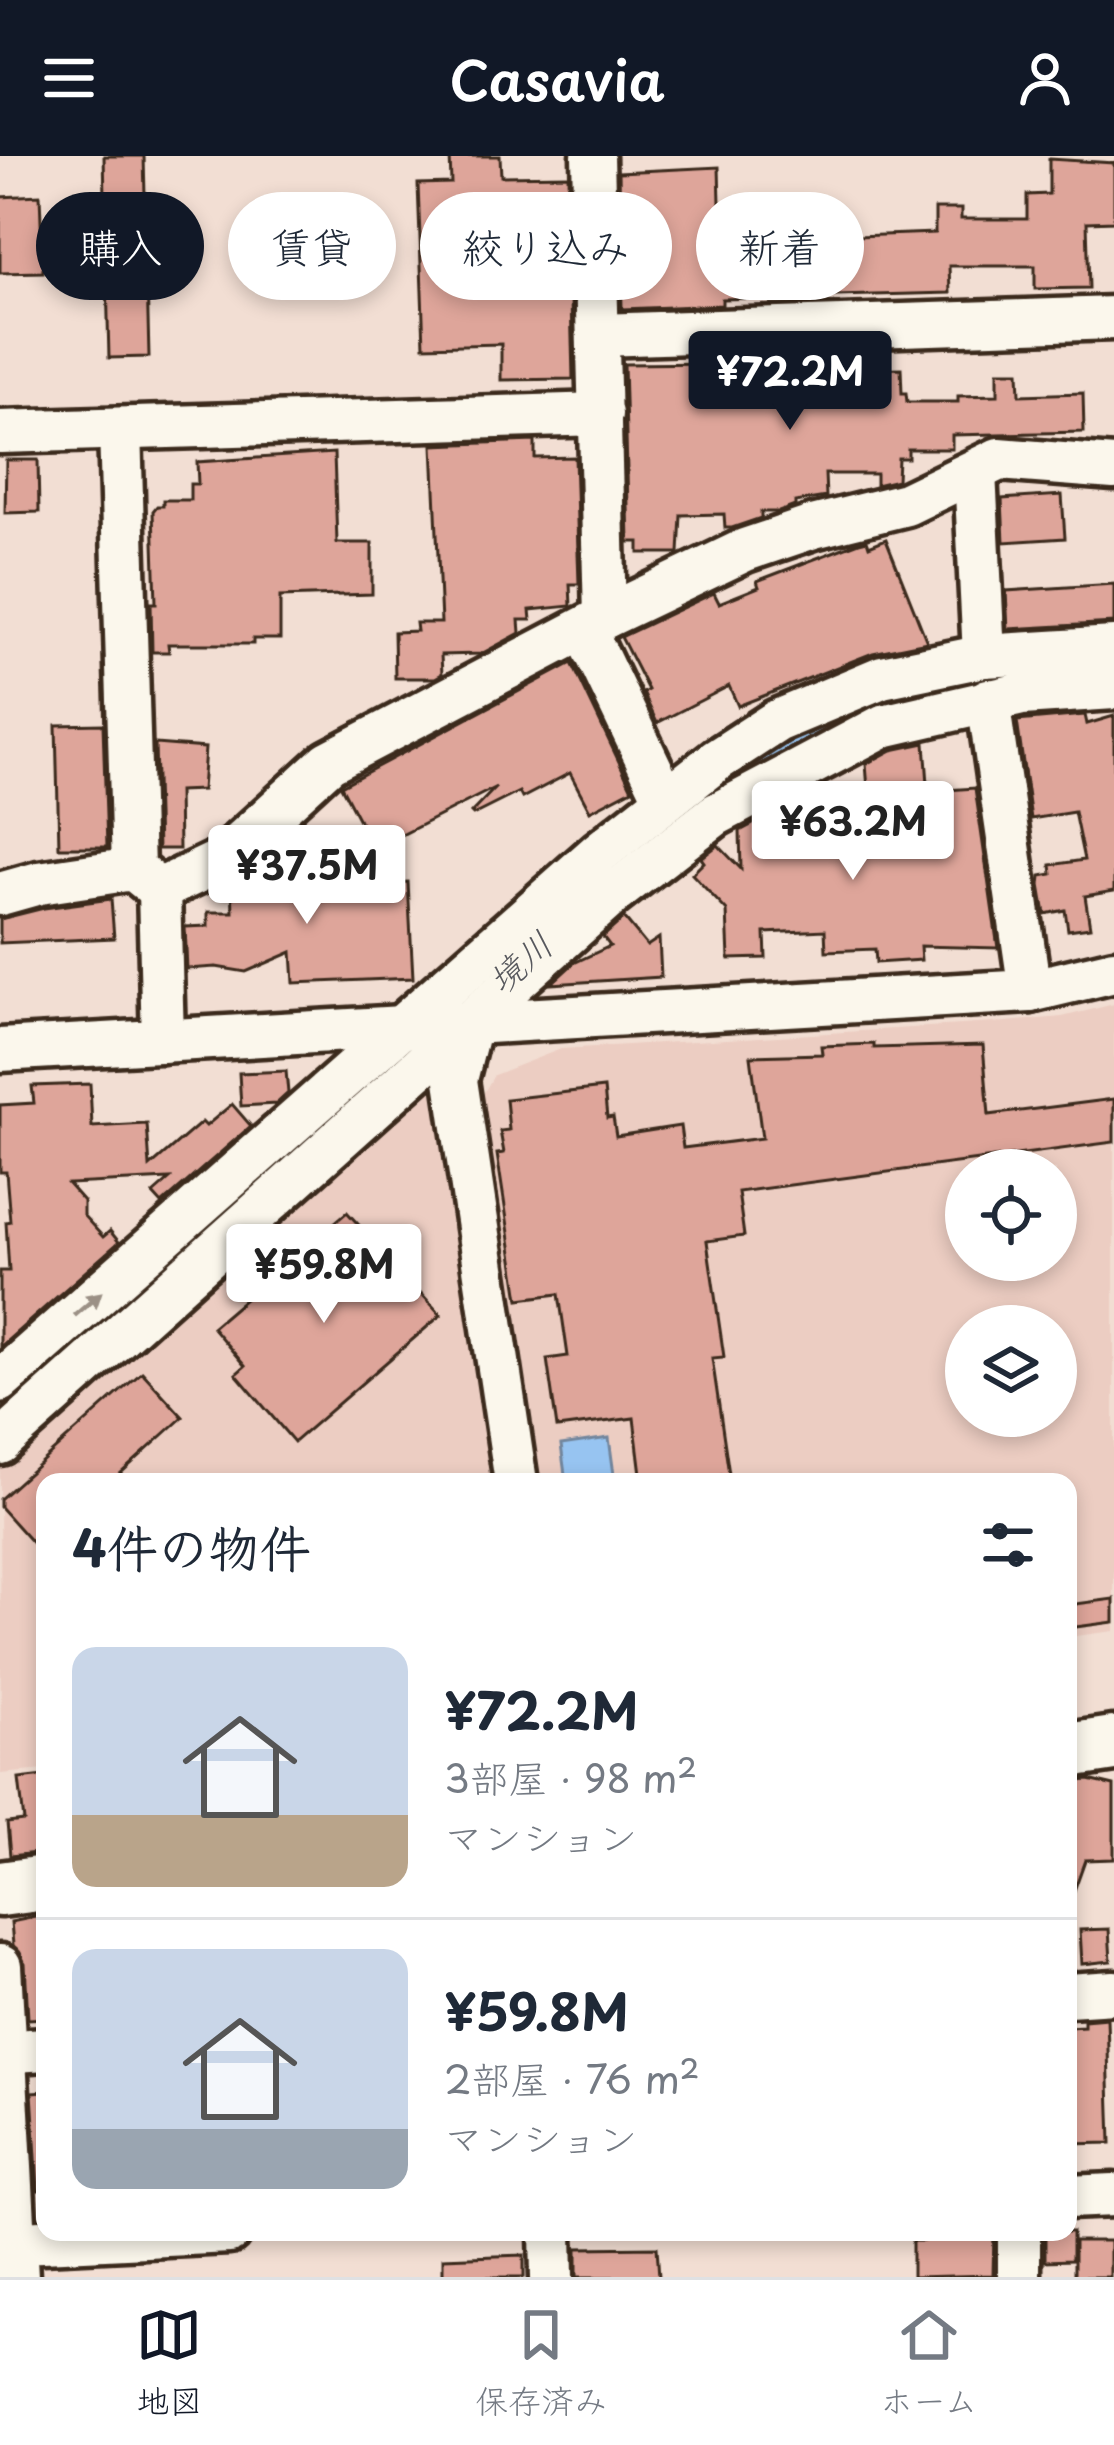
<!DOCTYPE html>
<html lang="ja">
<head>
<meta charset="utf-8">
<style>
	:root { --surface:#fff; --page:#f6f6f7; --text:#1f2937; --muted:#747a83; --line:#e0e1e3; --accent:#111827 }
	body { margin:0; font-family:"Playpen Sans","Klee One",sans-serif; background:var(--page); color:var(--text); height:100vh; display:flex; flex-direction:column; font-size:45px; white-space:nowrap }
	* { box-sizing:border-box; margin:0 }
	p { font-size:39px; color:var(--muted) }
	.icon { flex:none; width:66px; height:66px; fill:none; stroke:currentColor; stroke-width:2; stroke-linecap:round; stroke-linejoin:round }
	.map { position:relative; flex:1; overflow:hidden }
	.details { position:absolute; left:36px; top:1317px; width:1041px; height:768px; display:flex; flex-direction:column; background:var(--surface); border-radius:24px; box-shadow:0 6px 18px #0003 }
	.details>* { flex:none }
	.banner { position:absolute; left:36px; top:36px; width:1044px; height:108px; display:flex; gap:24px }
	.buttons { position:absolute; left:945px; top:993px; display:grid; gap:24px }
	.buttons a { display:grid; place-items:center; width:132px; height:132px; border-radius:50%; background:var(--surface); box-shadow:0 6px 18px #0003; font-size:60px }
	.price { position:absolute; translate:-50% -102px; padding:0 27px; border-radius:12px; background:#fff; color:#222; font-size:39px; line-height:78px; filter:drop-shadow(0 3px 6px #0008) }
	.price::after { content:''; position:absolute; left:50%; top:72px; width:36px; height:27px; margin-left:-18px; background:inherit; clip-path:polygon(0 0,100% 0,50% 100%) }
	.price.current { background:var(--accent); color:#fff }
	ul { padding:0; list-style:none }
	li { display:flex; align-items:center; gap:36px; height:300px; padding:0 36px }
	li+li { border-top:3px solid var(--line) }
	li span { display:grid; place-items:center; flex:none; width:336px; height:240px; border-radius:24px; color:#555 }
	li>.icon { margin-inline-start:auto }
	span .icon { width:144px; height:144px; fill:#fffc; stroke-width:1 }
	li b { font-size:51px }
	h2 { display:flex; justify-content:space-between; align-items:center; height:144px; padding:0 36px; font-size:51px }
	.pill { padding:0 42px; border-radius:54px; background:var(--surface); box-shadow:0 6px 18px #0003; font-size:42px; line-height:108px }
	.pill.current { background:var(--accent); color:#fff }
	header { display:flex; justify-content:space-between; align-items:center; height:156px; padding:0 36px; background:var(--accent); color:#fff; font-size:54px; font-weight:600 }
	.dock { display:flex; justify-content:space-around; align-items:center; height:168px; border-top:3px solid var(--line); background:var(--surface); font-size:33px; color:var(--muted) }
	.dock a { display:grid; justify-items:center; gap:6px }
	.dock .current { color:var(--accent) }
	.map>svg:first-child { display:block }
</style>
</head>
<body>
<header><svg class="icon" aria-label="menu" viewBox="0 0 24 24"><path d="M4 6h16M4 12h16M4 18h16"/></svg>Casavia<svg class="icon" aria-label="person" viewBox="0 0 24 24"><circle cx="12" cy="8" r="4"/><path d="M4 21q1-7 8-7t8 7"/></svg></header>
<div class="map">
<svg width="1114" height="2121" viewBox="0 0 1114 2121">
	<rect width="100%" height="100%" fill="#f2ded3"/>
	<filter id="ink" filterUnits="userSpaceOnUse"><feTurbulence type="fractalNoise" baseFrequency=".00833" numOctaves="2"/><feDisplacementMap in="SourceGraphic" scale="24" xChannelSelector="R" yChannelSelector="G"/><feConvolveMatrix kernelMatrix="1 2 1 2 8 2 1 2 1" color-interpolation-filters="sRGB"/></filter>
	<g filter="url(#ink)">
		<g fill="#eccdc2" fill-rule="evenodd">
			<path d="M1114 848V1475L1068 1481V1326H540L482 940 494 919 561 893 994 867 1062 861ZM966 1014H1056V1104H966ZM966 1170H1056V1260H966Z"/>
			<polygon points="423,927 448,935 506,1326 45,1326 45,1614 1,1618 0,1301"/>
		</g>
		<polygon fill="#97c4f1" stroke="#72869d" stroke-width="3" points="609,1282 615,1326 566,1326 561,1289"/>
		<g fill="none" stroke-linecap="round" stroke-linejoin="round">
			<g stroke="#97c4f1" stroke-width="51">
				<path d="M654 683C783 576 891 526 1060 514"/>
				<polyline points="0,1252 318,975"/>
			</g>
		</g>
		<g fill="#dea59a" stroke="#3b2a1e" stroke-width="3">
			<polygon points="104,0 144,0 149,201 109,202"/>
			<polygon points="450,0 500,0 501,20 568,19 569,56 486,59 487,102 570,103 573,223 501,224 501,188 424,190 418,28 451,27"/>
			<polygon points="1049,3 1114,7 1114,65 1087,66 1089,132 1035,133 1035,110 949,110 950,137 722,143 722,149 622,153 619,16 719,11 721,84 807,82 807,56 830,56 830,81 935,77 935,53 961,53 961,63 1027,63 1027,39 1049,38"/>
			<polygon points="40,39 43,116 0,117 0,41"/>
			<polygon points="866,196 866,213 901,212 902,237 906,237 907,246 958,246 958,240 998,239 998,215 1019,215 1020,239 1083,237 1084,276 952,279 952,293 908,293 908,302 898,302 897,324 876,329 876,318 825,318 826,341 795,346 795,350 779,356 761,356 761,362 732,372 725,372 724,358 681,359 679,397 639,397 639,386 629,386 624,208 720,207 720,201"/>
			<polygon points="535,285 535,302 575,301 579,428 570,428 571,450 530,454 531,464 519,464 520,477 481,498 441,499 442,518 435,522 395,522 394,476 417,475 416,467 441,467 433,289"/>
			<polygon points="334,297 337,387 372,387 372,438 280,441 280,483 253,483 253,488 168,488 169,496 152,496 151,447 156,447 153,355 157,350 163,350 163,344 190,344 190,328 198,328 197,306"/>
			<polygon points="6,304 38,304 39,356 5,357"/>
			<polygon points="1062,339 1065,382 1004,386 1002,343"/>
			<polygon points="886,383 927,486 873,497 738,550 729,530 657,567 643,537 648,534 621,481 714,437 719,447 759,431 757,425 859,386 867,384 869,390"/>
			<polygon points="1114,428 1114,467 1008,473 1006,435"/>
			<polygon points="572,507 632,633 590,655 570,617 522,642 519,636 473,659 471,657 496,631 374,693 341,630"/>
			<polygon points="1085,559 1087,568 1114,560 1114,735 1085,740 1090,771 1068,774 1065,754 1045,758 1040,729 1041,720 1052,718 1051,709 1084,704 1074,656 1031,663 1017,565"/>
			<polygon points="103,568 107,691 59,691 56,569"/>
			<polygon points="925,587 928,628 868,633 866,608 892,594"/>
			<polygon points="155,588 205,592 202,634 178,635 179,693 158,693"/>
			<polygon points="833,630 856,630 857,698 934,694 934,689 947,689 947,634 975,632 998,792 920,790 921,804 876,807 875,793 826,795 825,774 765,777 766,802 729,803 727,755 692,718 704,706 701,702 718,689 741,713 740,675 811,637 833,637"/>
			<polygon points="290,676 290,732 408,726 413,822 294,827 292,796 246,816 216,811 187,813 185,771 208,770 208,756 233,756 232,728"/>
			<polygon points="111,743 114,782 0,787 0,763 44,752"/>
			<polygon points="624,762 647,790 659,782 661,821 551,828 574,807 610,790 603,781"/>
			<polygon points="874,888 874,892 983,889 989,959 1114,943 1114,986 738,1036 744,1080 707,1085 724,1201 712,1202 729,1318 699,1323 699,1326 642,1326 634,1262 557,1272 547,1203 568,1200 559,1138 519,1143 497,998 504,997 500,975 509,974 506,943 604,932 607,962 613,961 616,980 680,970 683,992 762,982 751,900 822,898 821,890"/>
			<polygon points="286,915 288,937 276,948 241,950 239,917"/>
			<polygon points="90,928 92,971 147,968 150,1011 202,966 206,970 232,948 251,970 162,1048 153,1038 170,1023 68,1028 83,1045 83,1059 103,1081 110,1075 119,1086 0,1191 0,1115 9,1115 6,1066 10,1065 6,1016 0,1016 0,949 34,947 32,930"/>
			<polygon points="347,1056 441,1159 294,1286 236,1218 245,1210 212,1171"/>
			<polygon points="142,1216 183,1261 111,1326 45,1326 45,1401 0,1351 0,1343"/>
			<polygon points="1114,1443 1114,1466 1068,1472 1068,1449"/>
			<polygon points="45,1620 45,1696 10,1700 7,1667 24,1665 19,1623"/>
			<polygon points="1089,1624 1114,1630 1114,1703 1085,1704 1071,1743 1068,1742 1068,1626"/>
			<polygon points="45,1759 45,1862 28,1863 25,1807 13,1789 11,1766"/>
			<polygon points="1109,1773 1111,1805 1082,1808 1080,1774"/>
			<polygon points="1107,1862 1111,1987 1068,1988 1068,1871 1084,1870 1084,1864"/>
			<polygon points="45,1935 45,2034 38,2034 32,1936"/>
			<polygon points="967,2076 994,2076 993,2119 912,2121 912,2085 923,2085 923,2079 967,2079"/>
			<polygon points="1045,2076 1072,2076 1072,2104 1045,2105"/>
			<rect x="1074" y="2085" width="36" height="36"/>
			<polygon points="657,2091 659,2121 577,2121 577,2092"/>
			<polygon points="524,2099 524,2121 443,2121 443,2102"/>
		</g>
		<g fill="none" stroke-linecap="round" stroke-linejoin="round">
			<g stroke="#3b2a1e" stroke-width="51">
				<g id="minor">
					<polyline points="593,0 605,461"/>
					<polyline points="599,179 1114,162"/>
					<polyline points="120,273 133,713"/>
					<polyline points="0,276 601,258"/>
					<polyline points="975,316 984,500"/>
					<polyline points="585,474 665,642"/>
					<polyline points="988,544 1030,835"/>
					<polyline points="159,734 163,885"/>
					<polyline points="0,738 39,727 133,713 159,734 222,704 329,606 605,461 745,394 813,371 906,348 999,303 1114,312"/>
					<polyline points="470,868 456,924 516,1326"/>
					<polyline points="0,894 1030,835 1114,815"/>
					<polyline points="0,1225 601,695 717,604 777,565 882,521 984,500 1114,492"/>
					<polyline points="0,1287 613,738 715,659 883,570 1022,538 1114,532"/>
					<polyline points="0,1810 17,2121"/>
					<polyline points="1068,1839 1114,1836"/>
					<polyline points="0,1896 45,1893"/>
					<polyline points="1068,2041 1114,2039"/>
					<polyline points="551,2076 552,2121"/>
					<polyline points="1019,2076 1019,2121"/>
					<polyline points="0,2087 229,2076"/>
				</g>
			</g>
			<g stroke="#3b2a1e" stroke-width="63">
				<g id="major">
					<polyline points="1068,1595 1114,1588"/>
					<polyline points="0,1733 45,1727"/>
				</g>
			</g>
			<use href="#minor" stroke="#fbf7ec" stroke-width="42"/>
			<use href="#major" stroke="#fbf7ec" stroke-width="54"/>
		</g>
		<defs><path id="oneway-solid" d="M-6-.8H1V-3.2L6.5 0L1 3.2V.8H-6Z" transform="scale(3)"/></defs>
		<use fill="#9b9085" href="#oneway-solid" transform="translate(88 1148) rotate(-41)"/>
	</g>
	<g text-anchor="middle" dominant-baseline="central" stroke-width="10" stroke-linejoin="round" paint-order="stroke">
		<g font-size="36" font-style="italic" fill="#57585d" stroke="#fbf7ec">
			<text transform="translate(519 805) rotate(-41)">境川</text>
		</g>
	</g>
</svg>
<div class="buttons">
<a><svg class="icon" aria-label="locate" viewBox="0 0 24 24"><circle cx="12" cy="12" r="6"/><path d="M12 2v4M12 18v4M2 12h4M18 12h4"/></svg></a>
<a><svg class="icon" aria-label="layers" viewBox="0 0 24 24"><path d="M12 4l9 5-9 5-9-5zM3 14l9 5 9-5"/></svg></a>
</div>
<b class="price current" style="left:790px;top:277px">¥72.2M</b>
<b class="price" style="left:853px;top:727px">¥63.2M</b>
<b class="price" style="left:307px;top:771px">¥37.5M</b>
<b class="price" style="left:324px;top:1170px">¥59.8M</b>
<div class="banner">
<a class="pill current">購入</a>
<a class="pill">賃貸</a>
<a class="pill">絞り込み</a>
<a class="pill">新着</a>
</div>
<section class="details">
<h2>4件の物件<svg class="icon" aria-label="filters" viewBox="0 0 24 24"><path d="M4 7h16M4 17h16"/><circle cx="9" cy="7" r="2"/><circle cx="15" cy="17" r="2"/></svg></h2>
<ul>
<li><span style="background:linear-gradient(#c9d6e8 70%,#b9a48a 0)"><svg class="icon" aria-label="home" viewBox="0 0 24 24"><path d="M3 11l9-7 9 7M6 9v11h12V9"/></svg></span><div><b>¥72.2M</b><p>3部屋 · 98 m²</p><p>マンション</p></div></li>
<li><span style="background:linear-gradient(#c9d6e8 75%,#9aa5b1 0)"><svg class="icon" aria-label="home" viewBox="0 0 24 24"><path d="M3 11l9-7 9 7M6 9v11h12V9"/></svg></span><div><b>¥59.8M</b><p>2部屋 · 76 m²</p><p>マンション</p></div></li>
</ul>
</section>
</div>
<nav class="dock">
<a class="current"><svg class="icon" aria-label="map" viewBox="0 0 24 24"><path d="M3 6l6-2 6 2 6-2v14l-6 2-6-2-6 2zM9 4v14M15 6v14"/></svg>地図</a>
<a><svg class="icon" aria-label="saved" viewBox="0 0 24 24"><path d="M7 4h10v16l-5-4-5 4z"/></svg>保存済み</a>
<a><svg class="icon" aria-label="home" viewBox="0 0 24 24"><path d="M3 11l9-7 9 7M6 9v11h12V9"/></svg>ホーム</a>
</nav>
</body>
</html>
